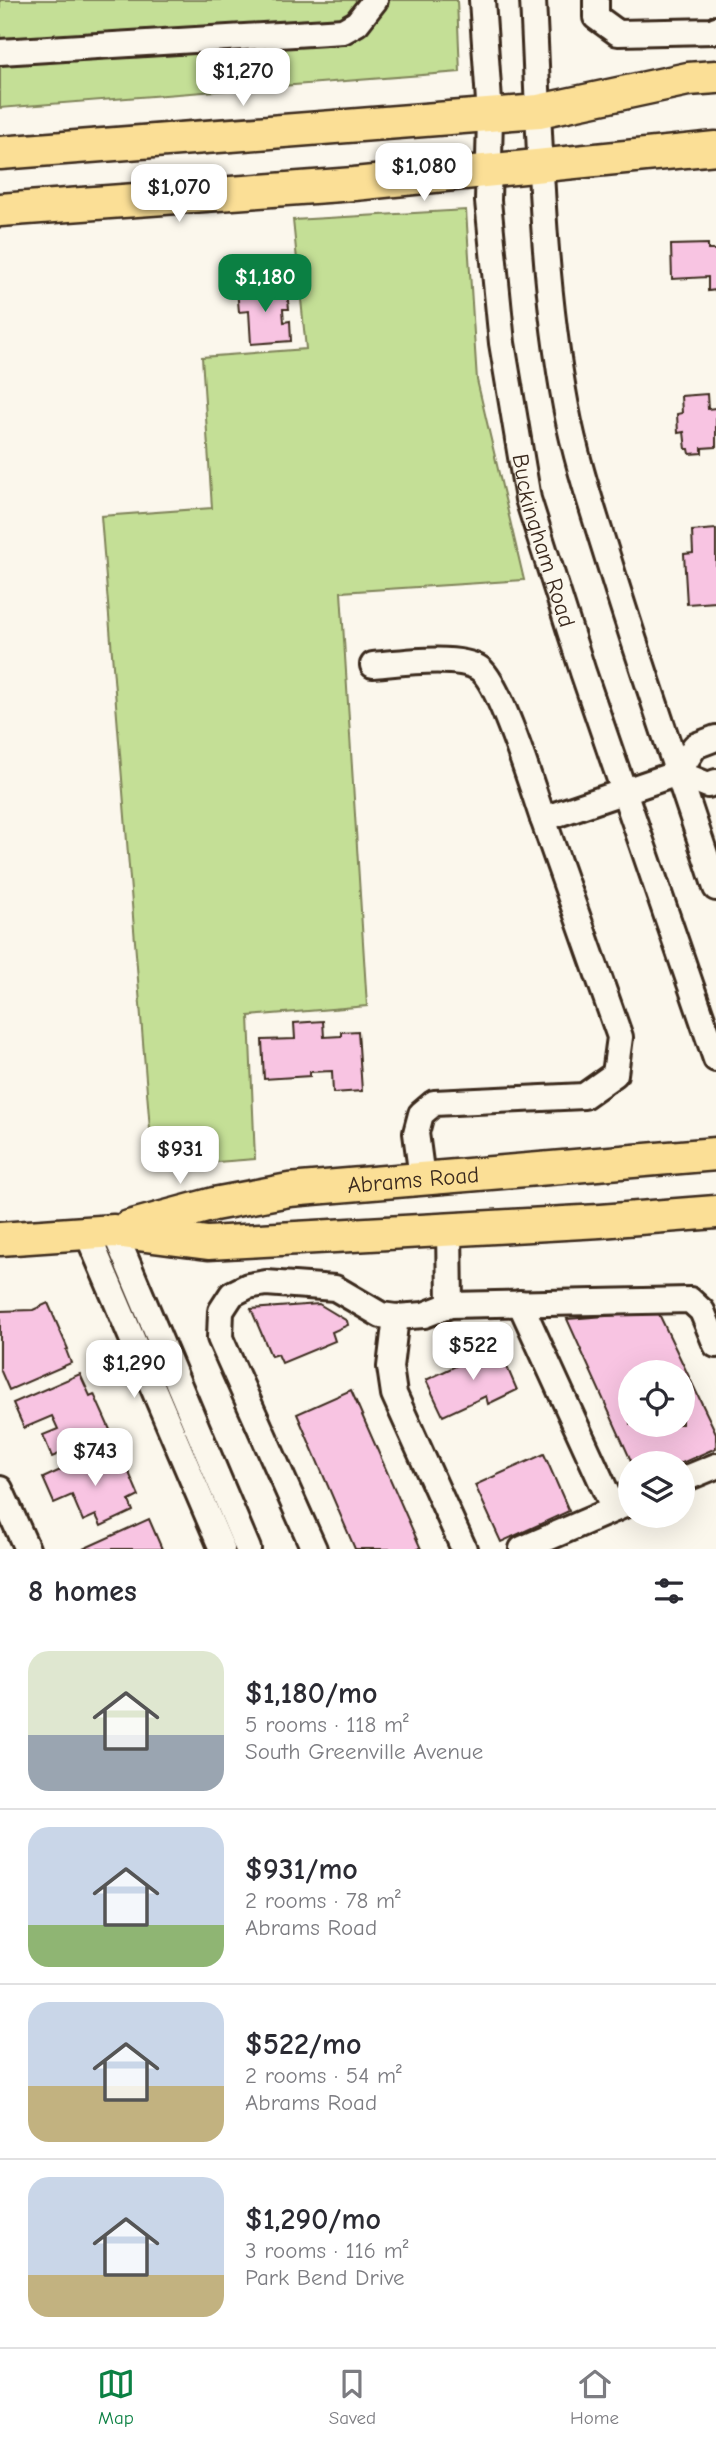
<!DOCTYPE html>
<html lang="en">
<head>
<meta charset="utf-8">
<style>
	:root { --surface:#fff; --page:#f7f7f7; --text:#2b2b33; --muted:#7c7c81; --line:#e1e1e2; --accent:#0b8043 }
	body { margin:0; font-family:"Comic Neue",sans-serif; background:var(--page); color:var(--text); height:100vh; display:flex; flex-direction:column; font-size:26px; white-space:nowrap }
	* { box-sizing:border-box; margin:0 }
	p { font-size:23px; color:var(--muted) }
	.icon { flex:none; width:38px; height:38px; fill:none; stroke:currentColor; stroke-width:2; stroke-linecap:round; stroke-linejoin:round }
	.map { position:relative; height:1549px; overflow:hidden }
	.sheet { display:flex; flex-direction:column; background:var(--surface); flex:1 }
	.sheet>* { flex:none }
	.fabs { position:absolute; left:618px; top:1360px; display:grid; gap:14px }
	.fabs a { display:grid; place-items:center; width:77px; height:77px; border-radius:50%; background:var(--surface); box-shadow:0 7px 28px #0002; font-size:35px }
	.price { position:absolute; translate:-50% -60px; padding:0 16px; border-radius:14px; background:#fff; color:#222; font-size:23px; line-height:46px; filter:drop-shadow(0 2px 4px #0008) }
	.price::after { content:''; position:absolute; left:50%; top:42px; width:21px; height:16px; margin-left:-10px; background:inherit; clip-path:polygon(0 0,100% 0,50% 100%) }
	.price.current { background:var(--accent); color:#fff }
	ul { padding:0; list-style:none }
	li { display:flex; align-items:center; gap:21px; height:175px; padding:0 28px }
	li+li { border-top:2px solid var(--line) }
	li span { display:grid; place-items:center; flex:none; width:196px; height:140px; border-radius:21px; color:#555 }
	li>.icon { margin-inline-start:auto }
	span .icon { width:84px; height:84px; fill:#fffc; stroke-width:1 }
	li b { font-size:30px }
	h2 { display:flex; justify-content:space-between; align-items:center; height:84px; padding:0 28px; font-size:30px }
	.tab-bar { display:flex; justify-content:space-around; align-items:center; height:98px; border-top:2px solid var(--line); background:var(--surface); font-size:19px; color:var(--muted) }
	.tab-bar a { display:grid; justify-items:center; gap:4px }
	.tab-bar .current { color:var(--accent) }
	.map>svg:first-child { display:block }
</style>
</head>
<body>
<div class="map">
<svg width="716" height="1549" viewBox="0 0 716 1549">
	<rect width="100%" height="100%" fill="#fbf7ec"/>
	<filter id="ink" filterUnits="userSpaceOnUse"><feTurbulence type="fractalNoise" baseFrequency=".0143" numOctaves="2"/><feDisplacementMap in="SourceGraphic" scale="14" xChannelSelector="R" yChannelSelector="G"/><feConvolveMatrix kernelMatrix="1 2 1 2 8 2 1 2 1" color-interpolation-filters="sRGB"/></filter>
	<g filter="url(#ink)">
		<g fill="#c4df96" stroke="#80845a" stroke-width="2">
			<polygon points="0,0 457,0 460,72 0,108"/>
			<polygon points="466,210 477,380 524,580 341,592 367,1006 249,1016 255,1159 153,1167 101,516 212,508 202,357 306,349 293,220"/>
		</g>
		<g fill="#f8c4e2" stroke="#3b2a1e" stroke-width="2" fill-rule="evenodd">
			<polygon points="708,244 708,250 716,250 716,290 708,291 708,277 672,279 671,245"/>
			<polygon points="263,287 263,289 273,288 274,293 287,292 289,309 283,309 284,322 290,321 291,341 251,344 249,311 239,312 237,289"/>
			<polygon points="707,394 708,409 716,408 716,447 702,448 702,453 690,454 689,449 686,449 684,432 678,433 677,414 682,413 681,396"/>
			<polygon points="716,529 716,602 687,604 684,554 693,553 692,531"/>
			<polygon points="323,1021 324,1037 341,1036 341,1032 358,1031 362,1091 333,1093 332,1071 310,1072 310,1076 264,1079 262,1040 295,1039 294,1023"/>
			<polygon points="48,1303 68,1349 66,1350 71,1363 9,1390 0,1369 0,1311 33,1310"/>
			<polygon points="319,1304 347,1321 348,1325 332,1332 335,1341 282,1363 278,1354 271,1356 251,1309"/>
			<path d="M658 1312 716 1433V1448L682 1463H632L567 1319ZM630 1372H682V1424H630Z"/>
			<polygon points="498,1346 517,1390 488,1404 486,1396 443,1416 426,1380"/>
			<polygon points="80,1374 90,1396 94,1394 111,1432 52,1457 43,1435 58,1429 52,1416 24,1428 13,1403"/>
			<polygon points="351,1390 421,1549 355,1549 297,1414"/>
			<polygon points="106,1449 112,1462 116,1460 119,1466 125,1463 139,1496 129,1501 133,1511 101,1526 96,1515 83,1521 72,1495 54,1503 43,1478"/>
			<polygon points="544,1454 569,1511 501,1542 475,1485"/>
			<polygon points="149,1519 162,1549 83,1549"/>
		</g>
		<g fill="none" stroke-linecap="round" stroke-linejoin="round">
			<g stroke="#3b2a1e" stroke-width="30">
				<g id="minor">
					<path id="s1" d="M482 0 490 116 488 201 502 343 528 499 583 672 716 1059"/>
					<path d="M533 0C540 136 541 273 566 407 576 461 594 513 610 565 643 673 681 780 716 888"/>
					<polyline points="596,0 596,17 618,33 714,31 716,29"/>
					<polyline points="0,52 343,31 357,23 375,0"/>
					<path d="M373 665C398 663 459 654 480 669 501 685 533 790 543 819L678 773"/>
					<polyline points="678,773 695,746 716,738"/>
					<polyline points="678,773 708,785 716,782"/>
					<polyline points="422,1178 416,1133 421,1114 434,1103 584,1096 615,1074 620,1037 543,819"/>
					<polyline points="449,1228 450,1305"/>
					<polyline points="114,1231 248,1549"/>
					<polyline points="87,1233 222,1549"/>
					<polyline points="520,1303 614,1509"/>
					<polyline points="396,1317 390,1367 394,1394 464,1549"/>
					<polyline points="682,1480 716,1466"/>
					<polyline points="0,1489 27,1549"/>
					<polyline points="314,1549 220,1338 221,1311 232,1294 248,1286 266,1283 335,1288 381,1315 396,1317 424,1315 450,1305 690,1300 702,1311 716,1345"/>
					<polyline points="522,1549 629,1503"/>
				</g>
			</g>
			<g stroke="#3b2a1e" stroke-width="37">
				<g id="major">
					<polyline points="0,153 539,111 688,79 716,77"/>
					<polyline points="0,210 354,184 716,148"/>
					<path id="s2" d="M129 1227 214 1204 289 1190 716 1154"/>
					<polyline points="0,1239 114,1231 208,1243 600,1221 716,1212"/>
				</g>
			</g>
			<use href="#minor" stroke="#fbf7ec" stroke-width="24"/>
			<use href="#major" stroke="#fbdf96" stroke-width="32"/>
		</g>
	</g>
	<g text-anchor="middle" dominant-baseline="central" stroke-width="6" stroke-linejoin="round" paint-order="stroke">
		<g font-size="23" fill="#3b2a1e" stroke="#fbf7ec">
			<text stroke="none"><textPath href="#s1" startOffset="546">Buckingham Road</textPath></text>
			<text stroke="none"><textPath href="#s2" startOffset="289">Abrams Road</textPath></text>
		</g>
	</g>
</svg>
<div class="fabs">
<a><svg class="icon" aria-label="locate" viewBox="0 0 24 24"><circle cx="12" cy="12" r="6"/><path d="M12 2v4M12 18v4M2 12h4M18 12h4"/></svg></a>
<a><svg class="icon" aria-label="layers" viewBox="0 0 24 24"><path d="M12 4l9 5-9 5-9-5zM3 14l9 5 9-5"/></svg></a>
</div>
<b class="price" style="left:243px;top:108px">$1,270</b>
<b class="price" style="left:424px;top:203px">$1,080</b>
<b class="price" style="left:179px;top:224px">$1,070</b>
<b class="price current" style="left:265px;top:314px">$1,180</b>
<b class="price" style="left:180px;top:1186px">$931</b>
<b class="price" style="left:473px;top:1382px">$522</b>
<b class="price" style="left:134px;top:1400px">$1,290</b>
<b class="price" style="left:95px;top:1488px">$743</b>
</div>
<section class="sheet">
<h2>8 homes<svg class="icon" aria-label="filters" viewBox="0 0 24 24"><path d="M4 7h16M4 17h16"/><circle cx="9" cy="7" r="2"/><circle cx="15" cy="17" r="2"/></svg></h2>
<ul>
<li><span style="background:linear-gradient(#dfe7d0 60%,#9aa5b1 0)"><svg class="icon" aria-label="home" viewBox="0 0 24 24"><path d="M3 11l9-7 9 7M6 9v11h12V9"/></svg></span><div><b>$1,180/mo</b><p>5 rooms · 118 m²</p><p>South Greenville Avenue</p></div></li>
<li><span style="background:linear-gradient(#c9d6e8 70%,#8fb573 0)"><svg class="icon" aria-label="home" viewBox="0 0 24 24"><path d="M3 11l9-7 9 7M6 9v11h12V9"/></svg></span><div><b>$931/mo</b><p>2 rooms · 78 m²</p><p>Abrams Road</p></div></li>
<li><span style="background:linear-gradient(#c9d6e8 60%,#c2b280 0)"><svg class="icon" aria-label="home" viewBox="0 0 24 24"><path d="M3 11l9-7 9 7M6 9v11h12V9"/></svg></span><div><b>$522/mo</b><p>2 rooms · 54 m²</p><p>Abrams Road</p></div></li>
<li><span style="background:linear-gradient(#c9d6e8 70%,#c2b280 0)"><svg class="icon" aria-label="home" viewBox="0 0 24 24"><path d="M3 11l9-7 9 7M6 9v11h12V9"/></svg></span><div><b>$1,290/mo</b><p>3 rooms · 116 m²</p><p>Park Bend Drive</p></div></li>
</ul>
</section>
<nav class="tab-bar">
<a class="current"><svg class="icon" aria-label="map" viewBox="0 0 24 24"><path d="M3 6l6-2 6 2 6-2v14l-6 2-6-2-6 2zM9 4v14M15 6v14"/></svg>Map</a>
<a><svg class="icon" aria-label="saved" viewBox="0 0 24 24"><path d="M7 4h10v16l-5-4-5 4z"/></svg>Saved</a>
<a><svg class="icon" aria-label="home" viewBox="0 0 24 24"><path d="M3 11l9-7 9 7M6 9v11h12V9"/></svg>Home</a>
</nav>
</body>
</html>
